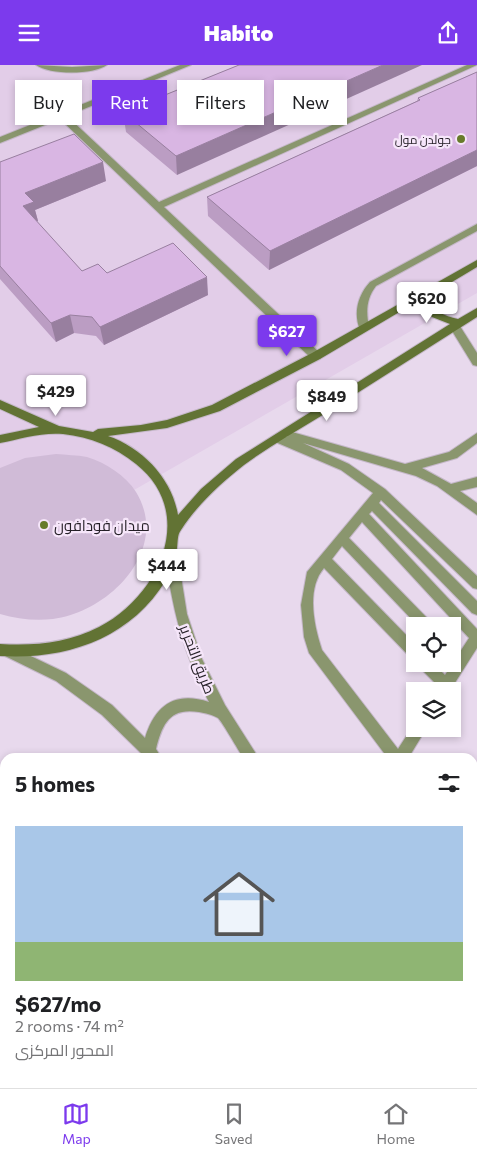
<!DOCTYPE html>
<html lang="en">
<head>
<meta charset="utf-8">
<style>
	:root { --surface:#fff; --page:#f6f6f6; --text:#202124; --muted:#757577; --line:#e0e0e0; --accent:#7c3aed }
	body { margin:0; font-family:Commissioner,Cairo,sans-serif; background:var(--page); color:var(--text); height:100vh; display:flex; flex-direction:column; font-size:19px; white-space:nowrap }
	* { box-sizing:border-box; margin:0 }
	p { font-size:16px; color:var(--muted) }
	.icon { flex:none; width:28px; height:28px; fill:none; stroke:currentColor; stroke-width:2; stroke-linecap:round; stroke-linejoin:round }
	.map { position:relative; flex:1; overflow:hidden }
	.drawer { position:absolute; left:0px; top:688px; width:478px; height:336px; display:flex; flex-direction:column; background:var(--surface); border-radius:15px 15px 0 0; box-shadow:0 2px 8px #0003 }
	.drawer>* { flex:none }
	.hud { position:absolute; left:15px; top:15px; width:448px; height:45px; display:flex; gap:10px }
	.tools { position:absolute; left:406px; top:552px; display:grid; gap:10px }
	.tools a { display:grid; place-items:center; width:55px; height:55px; border-radius:0px; background:var(--surface); box-shadow:0 2px 8px #0003; font-size:25px }
	.price { position:absolute; translate:-50% -42px; padding:0 11px; border-radius:5px; background:#fff; color:#222; font-size:16px; line-height:32px; filter:drop-shadow(0 1px 2px #0008) }
	.price::after { content:''; position:absolute; left:50%; top:30px; width:15px; height:11px; margin-left:-8px; background:inherit; clip-path:polygon(0 0,100% 0,50% 100%) }
	.price.on { background:var(--accent); color:#fff }
	ul { padding:0; list-style:none }
	li { display:grid; align-content:center; gap:10px; height:265px; padding:0 15px }
	li+li { border-top:1px solid var(--line) }
	li span { display:grid; place-items:center; height:155px; border-radius:0px; color:#555 }
	li>.icon { margin-inline-start:auto }
	span .icon { width:90px; height:90px; fill:#fffc; stroke-width:1 }
	li b { font-size:21px }
	h2 { display:flex; justify-content:space-between; align-items:center; height:60px; padding:0 15px; font-size:21px }
	.tag { padding:0 18px; border-radius:0px; background:var(--surface); box-shadow:0 2px 8px #0003; font-size:18px; line-height:45px }
	.tag.on { background:var(--accent); color:#fff }
	header { display:flex; justify-content:space-between; align-items:center; height:65px; padding:0 15px; background:var(--accent); color:#fff; font-size:22px; font-weight:800 }
	.menu { display:flex; justify-content:space-around; align-items:center; height:70px; border-top:1px solid var(--line); background:var(--surface); font-size:14px; color:var(--muted) }
	.menu a { display:grid; justify-items:center; gap:2px }
	.menu .on { color:var(--accent) }
	.map>svg:first-child { display:block }
</style>
</head>
<body>
<header><svg class="icon" aria-label="menu" viewBox="0 0 24 24"><path d="M4 6h16M4 12h16M4 18h16"/></svg>Habito<svg class="icon" aria-label="share" viewBox="0 0 24 24"><path d="M12 15V3M7 8l5-5 5 5M5 13v7h14v-7"/></svg></header>
<div class="map">
<svg width="477" height="1023" viewBox="0 0 477 1023">
	<rect width="100%" height="100%" fill="#e8d9ed"/>
	<polygon fill="#e2cde8" points="0,0 477,0 477,228 0,502"/>
	<path fill="#d0bbd7" d="M56 389C66 390 77 390 87 392 106 398 125 410 136 427 171 484 110 547 53 554 35 556 17 554 0 549V403L25 393Z"/>
	<g fill="none" stroke-linecap="round" stroke-linejoin="round">
		<g stroke="#c5b8c9" stroke-width="2">
			<g id="service">
				<path d="M36 0 72 2 107 0C93 10 50 10 36 0Z"/>
				<polygon points="180,0 191,0 67,51 159,137 467,0 477,0 164,142 320,288 321,291 320,294 312,294 60,54 0,78 0,72"/>
				<path d="M477 159V166L376 221C366 234 366 247 369 262L368 265H360C353 248 358 230 370 217Z"/>
				<polygon points="454,257 458,258 477,288 477,301 473,300 449,261"/>
				<path d="M292 367 405 399 449 387 477 368V378L457 393 422 403 451 419 477 412V422L460 426 477 438V450L437 421 416 411 303 378 349 399 385 424 477 511V524L473 523 381 435 379 438 477 536V550L472 548 372 446 369 449 477 564V583L451 624 449 626H435L438 621 420 603 418 599H434L445 610 469 573 362 457 349 473 431 557 432 561H418L342 481 332 494 415 579V594L410 592 324 503C306 524 314 561 322 585L398 684 414 659 415 664H426L409 692H387L309 588 304 572 301 540 307 507 373 428 341 405 273 376 271 373 277 369 287 372 288 368Z"/>
				<polygon points="477,792 477,808 472,810 472,794"/>
			</g>
		</g>
		<g stroke="#c5b8c9" stroke-width="2">
			<polygon id="minor" points="325,1019 344,1019 346,1023 327,1023"/>
		</g>
		<g stroke="#c5b8c9" stroke-width="2">
			<g id="tertiary">
				<path d="M171 481 175 482 177 486 187 549 202 594 225 640 258 692H243C238 685 223 658 218 653 213 650 205 648 199 647 170 642 162 659 156 684L161 692H145L102 650 56 616 5 591 3 587 5 583 10 581 66 608 112 640 145 673C155 640 175 626 209 637 183 589 171 540 165 486L167 482Z"/>
				<polygon points="472,988 477,990 477,1011 472,1010"/>
				<polygon points="384,1019 403,1019 405,1023 386,1023"/>
			</g>
		</g>
		<g stroke="#c5b8c9" stroke-width="2">
			<path id="secondary" d="M477 195V202L427 232C432 245 444 251 458 254L477 243V252C425 285 373 318 321 351 295 367 268 382 244 400 221 418 197 440 181 465 177 470 178 477 177 483 176 493 171 506 166 515 130 574 66 595 0 591V579C35 581 68 578 99 562 159 531 198 448 136 399 115 382 90 372 63 369 42 367 20 374 0 378V370L39 362 0 344V335L59 361 93 367 98 364 141 360 167 355 212 340 312 288ZM418 236 432 252 450 259 236 394 201 424 178 450C172 414 143 383 108 371L167 363 220 346 320 294Z"/>
		</g>
		<use href="#service" fill="#8a966e" fill-rule="evenodd"/>
		<use href="#minor" fill="#8a966e" fill-rule="evenodd"/>
		<use href="#tertiary" fill="#8a966e" fill-rule="evenodd"/>
		<use href="#secondary" fill="#627334" fill-rule="evenodd"/>
	</g>
	<g fill="#bb9dc3">
		<polygon points="239,0 177,110 126,67 123,47"/>
		<polygon points="477,7 477,101 269,205 208,151 207,132 417,36 418,33"/>
		<polygon points="0,97 106,116 35,145 38,156 36,157 82,206 107,208 208,230 104,280 96,271 74,268 56,277 0,214"/>
	</g>
	<g fill="#987f9f">
		<polygon points="383,0 422,0 177,110 176,91"/>
		<polygon points="477,85 477,101 269,205 270,186"/>
		<polygon points="103,97 106,116 35,145 38,156 27,160 23,141 25,128"/>
		<polygon points="207,212 208,230 104,280 100,262"/>
		<polygon points="70,250 74,268 56,277 51,258"/>
	</g>
	<g fill="#d9b6e3" stroke="#987f9f">
		<polygon points="239,0 383,0 176,91 123,47"/>
		<polygon points="477,7 477,85 270,186 207,132 420,35 418,33"/>
		<polygon points="74,69 103,97 25,128 34,137 23,141 82,206 98,199 107,208 173,178 207,212 100,262 92,252 70,250 51,258 0,201 0,97"/>
	</g>
	<g fill="#677b2b" stroke="#f6e6fa" stroke-width="2">
		<circle cx="461" cy="74" r="5"/>
		<circle cx="44" cy="460" r="5"/>
	</g>
	<g text-anchor="middle" dominant-baseline="central" stroke-width="4.5" stroke-linejoin="round" paint-order="stroke">
		<g font-size="12" fill="#241f26" stroke="#f6e6fa" text-anchor="end">
			<text x="451" y="74">جولدن مول</text>
		</g>
		<g font-size="15" fill="#241f26" stroke="#f6e6fa" text-anchor="start">
			<text x="54" y="460">ميدان فودافون</text>
		</g>
		<g font-size="15" fill="#241f26" stroke="#f6e6fa">
			<text transform="translate(198 594) rotate(69)">طريق التحرير</text>
		</g>
	</g>
</svg>
<div class="tools">
<a><svg class="icon" aria-label="locate" viewBox="0 0 24 24"><circle cx="12" cy="12" r="6"/><path d="M12 2v4M12 18v4M2 12h4M18 12h4"/></svg></a>
<a><svg class="icon" aria-label="layers" viewBox="0 0 24 24"><path d="M12 4l9 5-9 5-9-5zM3 14l9 5 9-5"/></svg></a>
</div>
<b class="price" style="left:427px;top:259px">$620</b>
<b class="price on" style="left:287px;top:292px">$627</b>
<b class="price" style="left:56px;top:352px">$429</b>
<b class="price" style="left:327px;top:357px">$849</b>
<b class="price" style="left:167px;top:526px">$444</b>
<div class="hud">
<a class="tag">Buy</a>
<a class="tag on">Rent</a>
<a class="tag">Filters</a>
<a class="tag">New</a>
</div>
<section class="drawer">
<h2>5 homes<svg class="icon" aria-label="filters" viewBox="0 0 24 24"><path d="M4 7h16M4 17h16"/><circle cx="9" cy="7" r="2"/><circle cx="15" cy="17" r="2"/></svg></h2>
<ul>
<li><span style="background:linear-gradient(#a9c7e8 75%,#8fb573 0)"><svg class="icon" aria-label="home" viewBox="0 0 24 24"><path d="M3 11l9-7 9 7M6 9v11h12V9"/></svg></span><div><b>$627/mo</b><p>2 rooms · 74 m²</p><p>المحور المركزى</p></div></li>
</ul>
</section>
</div>
<nav class="menu">
<a class="on"><svg class="icon" aria-label="map" viewBox="0 0 24 24"><path d="M3 6l6-2 6 2 6-2v14l-6 2-6-2-6 2zM9 4v14M15 6v14"/></svg>Map</a>
<a><svg class="icon" aria-label="saved" viewBox="0 0 24 24"><path d="M7 4h10v16l-5-4-5 4z"/></svg>Saved</a>
<a><svg class="icon" aria-label="home" viewBox="0 0 24 24"><path d="M3 11l9-7 9 7M6 9v11h12V9"/></svg>Home</a>
</nav>
</body>
</html>
